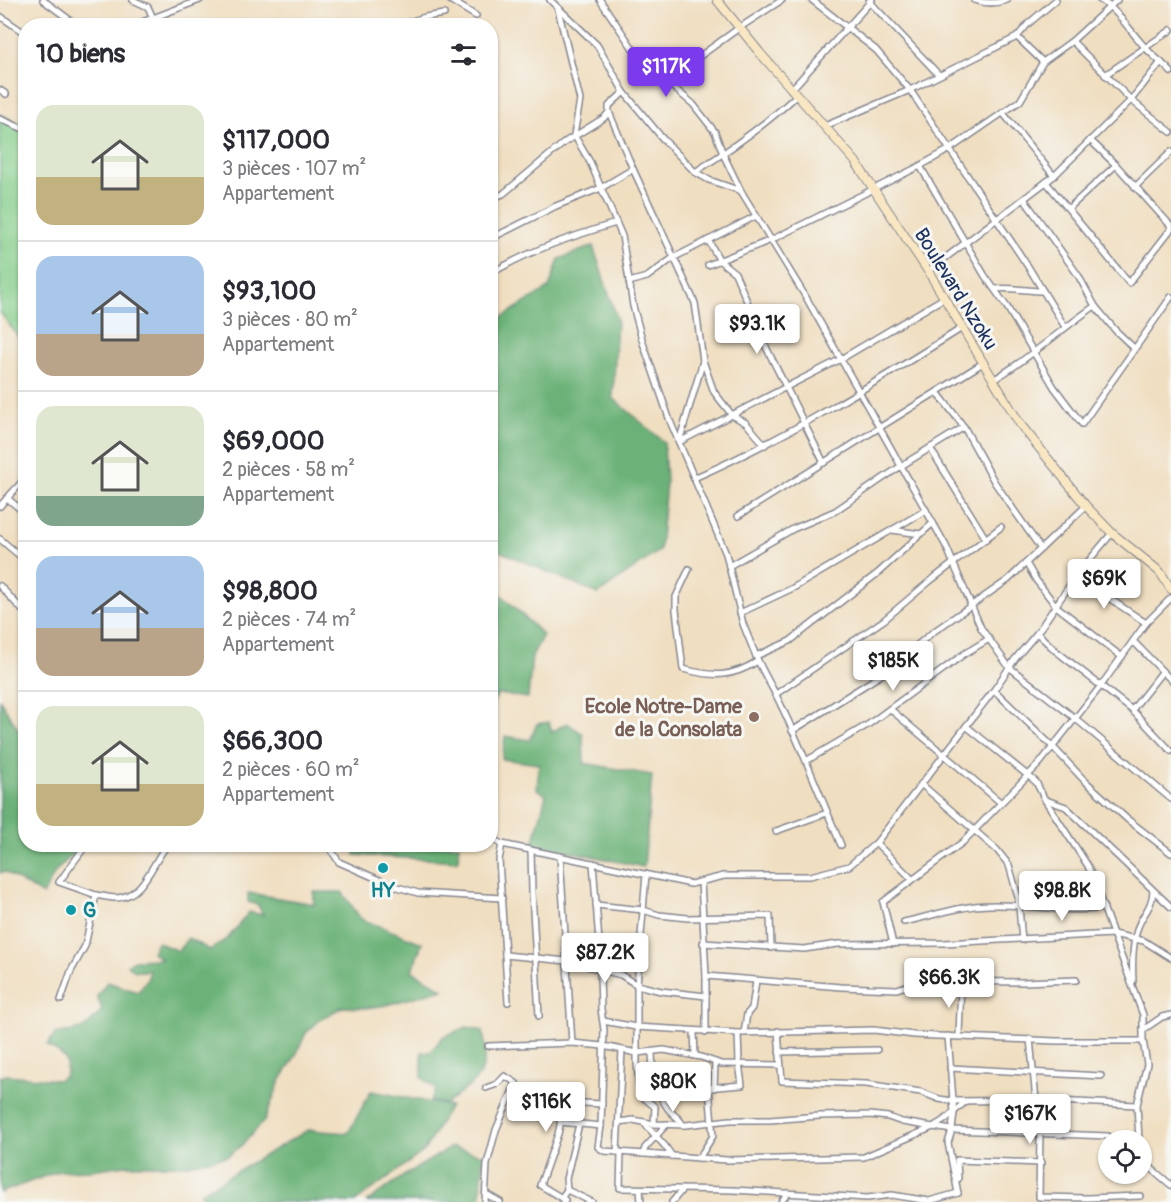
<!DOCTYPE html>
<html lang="fr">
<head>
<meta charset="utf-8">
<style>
	:root { --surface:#fff; --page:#f7f7f7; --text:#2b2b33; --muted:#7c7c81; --line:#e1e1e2; --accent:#7c3aed }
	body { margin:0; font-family:Pangolin,sans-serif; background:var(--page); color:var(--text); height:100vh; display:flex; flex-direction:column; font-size:22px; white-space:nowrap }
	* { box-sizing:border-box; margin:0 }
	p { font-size:20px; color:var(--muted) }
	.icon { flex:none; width:33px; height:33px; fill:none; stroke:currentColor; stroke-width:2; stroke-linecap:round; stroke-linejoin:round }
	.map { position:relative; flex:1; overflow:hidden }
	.panel { position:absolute; left:18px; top:18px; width:480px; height:834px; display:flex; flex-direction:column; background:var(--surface); border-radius:24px; box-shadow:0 2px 4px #0004 }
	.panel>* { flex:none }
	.controls { position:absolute; left:1098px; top:1130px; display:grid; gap:12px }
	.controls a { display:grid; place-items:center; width:54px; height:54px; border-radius:50%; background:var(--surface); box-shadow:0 2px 4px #0004; font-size:30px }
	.price { position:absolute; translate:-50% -51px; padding:0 14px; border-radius:6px; background:#fff; color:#222; font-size:20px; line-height:39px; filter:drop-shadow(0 2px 3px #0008) }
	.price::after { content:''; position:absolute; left:50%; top:36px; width:18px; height:14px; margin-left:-9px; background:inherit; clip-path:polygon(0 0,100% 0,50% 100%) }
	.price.active { background:var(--accent); color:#fff }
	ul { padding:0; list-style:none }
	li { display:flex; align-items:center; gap:18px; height:150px; padding:0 18px }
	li+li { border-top:2px solid var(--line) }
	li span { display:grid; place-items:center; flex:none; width:168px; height:120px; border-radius:18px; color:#555 }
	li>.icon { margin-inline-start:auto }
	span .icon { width:72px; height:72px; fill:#fffc; stroke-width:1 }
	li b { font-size:26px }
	h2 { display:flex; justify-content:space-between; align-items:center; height:72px; padding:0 18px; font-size:26px }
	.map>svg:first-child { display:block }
</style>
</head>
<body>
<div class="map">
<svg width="1171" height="1202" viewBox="0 0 1171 1202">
	<rect width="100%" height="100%" fill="#f6f6f2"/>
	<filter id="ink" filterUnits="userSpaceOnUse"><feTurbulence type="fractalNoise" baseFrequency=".0167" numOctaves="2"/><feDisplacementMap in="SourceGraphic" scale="12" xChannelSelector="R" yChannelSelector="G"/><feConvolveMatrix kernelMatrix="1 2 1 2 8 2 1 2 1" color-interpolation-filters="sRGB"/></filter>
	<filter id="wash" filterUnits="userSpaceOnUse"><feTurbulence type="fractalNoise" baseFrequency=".008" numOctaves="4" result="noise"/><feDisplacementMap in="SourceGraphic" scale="24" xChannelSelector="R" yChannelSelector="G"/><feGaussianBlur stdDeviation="1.35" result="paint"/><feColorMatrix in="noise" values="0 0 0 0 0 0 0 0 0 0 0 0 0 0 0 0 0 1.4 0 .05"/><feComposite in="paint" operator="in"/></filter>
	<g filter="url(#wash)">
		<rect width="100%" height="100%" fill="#f0dec0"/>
		<polygon fill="#86cf8c" stroke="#507f75" stroke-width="1.5" points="0,115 19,123 25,122 25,346 0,312"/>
		<g fill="#6cb278" stroke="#44706b" stroke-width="1.5">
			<polygon points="593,246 617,319 613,398 664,442 666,483 660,550 598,594 490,547 491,324 549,288 559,259"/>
			<polygon points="491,585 543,635 532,656 528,698 498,694 491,706"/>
			<polygon points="0,700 25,740 25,775 22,778 25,786 26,844 82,845 56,871 43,895 5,872 0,873"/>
			<polygon points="549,722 552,732 567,723 583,734 584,763 652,775 644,867 533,844 546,795 537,789 539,764 502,759 505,736 530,740 537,724"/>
			<polygon points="356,845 356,844 459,845 458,861 355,855"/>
			<path d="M314 892H342L361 919 422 943 412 971 443 989 387 1005 365 1008 342 1007 321 1019 306 1033 295 1057 280 1081 264 1121 243 1144 228 1156 183 1165H126L92 1170 59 1171 0 1193V1077L7 1075 58 1080 65 1076C70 1055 61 1056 47 1045L56 1033C82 1031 84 1031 102 1010L97 996 107 982 138 992 148 978 149 971H135L127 965 134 960 161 959 152 952 157 942 178 951 188 938 210 950 228 938 249 912 263 915 258 905 248 902V893L314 904Z"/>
			<path d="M467 1027 483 1031C491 1074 478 1080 446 1104L430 1101 436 1089 422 1078V1052H431L442 1037Z"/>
			<polygon points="371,1091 450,1106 424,1151 355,1202 230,1202 202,1200 201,1192 308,1130 348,1133"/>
			<polygon points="451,1147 484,1155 480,1202 367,1202 402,1177"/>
		</g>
	</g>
	<g filter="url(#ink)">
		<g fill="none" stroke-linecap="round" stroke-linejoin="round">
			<g stroke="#86868f" stroke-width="8">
				<g id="street">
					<polyline points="43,0 78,26"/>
					<polyline points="133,0 148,7 153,18"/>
					<polyline points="450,0 476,16"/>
					<polyline points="550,0 597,45 624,92 663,139 695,172 709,180 741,191 807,299 946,546 981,628 1009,667 1076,719 1171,799"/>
					<polyline points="600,0 640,59 693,104 715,132 723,154 741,191"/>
					<polyline points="812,0 876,50 910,90 1029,268 1065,327"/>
					<path d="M974 0C986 4 996 4 1007 0"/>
					<path d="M1100 0C1116 8 1130 31 1143 45 1151 55 1162 62 1171 72"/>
					<polyline points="869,1 939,75"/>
					<polyline points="558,9 580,100 574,135 590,162 622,236 633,306 643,343 670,421 726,554 743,624 756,656"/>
					<polyline points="0,16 26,34"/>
					<polyline points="132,26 200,0"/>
					<polyline points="396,26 425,17 444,14"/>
					<polyline points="1017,37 1043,62"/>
					<polyline points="1072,41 1131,100 1171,132"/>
					<polyline points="689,64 739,28 782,0"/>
					<polyline points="1105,75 1171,30"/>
					<polyline points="0,90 6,94"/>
					<polyline points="791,90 872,0"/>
					<polyline points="624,92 609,106 609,112 633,169 695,303 703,361 714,392 732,415 746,423 765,445"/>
					<polyline points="1003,113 1054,176"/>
					<polyline points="0,119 26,130"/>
					<polyline points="825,126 910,90 1017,37 1028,24 1056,0"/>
					<polyline points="1090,140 1116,165 1171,226"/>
					<polyline points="920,166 985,276 1007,307 1054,387 1082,424 1171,297"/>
					<path d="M695 172C731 149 765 125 796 96"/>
					<polyline points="1046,182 1129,283 1171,229"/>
					<polyline points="1135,187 1171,152"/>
					<polyline points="490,199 503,194 565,142 604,118 609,112"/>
					<polyline points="1024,199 1078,275 1095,306 1115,330 1134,348"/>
					<polyline points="1069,208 1116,165"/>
					<polyline points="490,239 556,206 601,188 633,169"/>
					<polyline points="708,240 720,261 735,273 767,349 824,463"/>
					<polyline points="708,265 771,240 920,166 950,149 1020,101 1043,62 1072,41 1117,0"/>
					<polyline points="928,271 1054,176 1131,100 1161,62"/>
					<path d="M490 274C530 250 573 236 616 223"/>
					<polyline points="629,282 647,277 673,258 756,216"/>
					<path d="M995 289C1011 287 1027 291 1043 291"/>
					<path d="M993 380C1029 359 1060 330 1095 306"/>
					<polyline points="937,392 964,427 995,483 1041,549"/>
					<polyline points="679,442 841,359 944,298"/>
					<polyline points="679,442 703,361"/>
					<polyline points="930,448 986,539"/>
					<path d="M694 478C788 437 875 383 962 328"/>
					<polyline points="7,498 26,514"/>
					<polyline points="0,506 21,483"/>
					<polyline points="738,516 983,363"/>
					<polyline points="892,530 921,534"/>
					<polyline points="0,539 26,561"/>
					<polyline points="1026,563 1036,580 1056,606 1122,657"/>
					<polyline points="729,566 793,529 835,511 901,466 964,427"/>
					<path d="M689 569 676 597V610L683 669C713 677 731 678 758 661"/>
					<polyline points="1076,576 1146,623"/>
					<polyline points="0,586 26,614"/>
					<polyline points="740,613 793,588 926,510"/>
					<polyline points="1037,633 1056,651 1132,710 1171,751"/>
					<polyline points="1133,641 1171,680"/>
					<polyline points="994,690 1053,747 1084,780 1127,819 1171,853"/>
					<polyline points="776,694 884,620 930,581 1001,527"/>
					<polyline points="890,709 1000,802"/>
					<polyline points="1132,710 1162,672"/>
					<polyline points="966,726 1036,782 1045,800 1088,866 1143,1015 1143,1041 1147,1064 1137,1105 1139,1140"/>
					<polyline points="792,731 881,675 933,632 1008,580 1086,506"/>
					<polyline points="806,761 869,724 964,654 989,639"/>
					<polyline points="921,784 997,850 1009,865 1018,897 1022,940"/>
					<polyline points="1046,800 1066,807 1171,907"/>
					<polyline points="776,831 827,813"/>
					<polyline points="490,838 502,844 691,884 724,876 810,876 849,866 876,843 994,690 1015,659 1037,633 1076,576 1112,533"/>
					<polyline points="876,843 912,879"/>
					<polyline points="327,844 339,862 391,885 418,893 502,898"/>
					<polyline points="502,844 499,860 508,1002"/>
					<path d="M841 845C820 796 801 745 777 697 770 683 762 671 756 656L790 641 878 573 933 523"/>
					<polyline points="531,850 532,892 539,1016"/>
					<polyline points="560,856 572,1043"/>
					<polyline points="593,863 599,942 601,1009 604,1030 601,1126 598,1147 604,1151 727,1160 864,1157 933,1127 952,1130 1108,1136"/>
					<polyline points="646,874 637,985 637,1063 639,1087 644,1098 655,1107 654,1124"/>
					<polyline points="701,882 706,976 706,1032"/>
					<path d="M96 895C102 896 110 898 116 898 144 897 152 862 168 844"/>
					<polyline points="596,905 643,910 659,915 688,918 770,916 771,948"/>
					<path d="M904 922C932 916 962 905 991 905 1029 904 1066 913 1104 908"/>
					<polyline points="703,943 804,949 838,944 944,943 1113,934 1144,941 1171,958"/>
					<polyline points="893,944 883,902 963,842 1040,763 1100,687 1146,623 1171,598"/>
					<polyline points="505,955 567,961 621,975 637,985 661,991 706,996"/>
					<polyline points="706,976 841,987 897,989 921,981 1023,982 1076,980"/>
					<path d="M1133 981C1132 963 1132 944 1138 927 1143 913 1152 908 1153 891"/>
					<polyline points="61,1000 71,971 85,946 96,895 59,882 87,844"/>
					<polyline points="603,1021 636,1027 738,1033 874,1030 914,1035 1056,1041 1143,1041"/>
					<polyline points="1143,1030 1162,1017 1171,1015"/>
					<polyline points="694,1031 695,1056"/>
					<polyline points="778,1031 782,1081 866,1084 921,1092 939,1099 952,1101 1036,1100 1137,1105"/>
					<polyline points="744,1033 747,1014 752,1008 756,981"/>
					<polyline points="948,1036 954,1113 952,1130 948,1143 958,1193"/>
					<polyline points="959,1036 961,983"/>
					<polyline points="1030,1039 1036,1100"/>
					<polyline points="488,1046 572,1043 603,1046 637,1053 664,1050 701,1057 721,1064 780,1065"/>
					<path d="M652 1052C653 1075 653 1087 667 1107 671 1114 679 1117 683 1125"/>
					<polyline points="779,1052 877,1050"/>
					<polyline points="950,1068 1101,1076"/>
					<polyline points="714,1088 715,1062"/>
					<polyline points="641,1091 671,1087 705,1088 742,1085 739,1063 738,1033"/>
					<polyline points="560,1122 601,1126"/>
					<polyline points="619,1122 633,1120 654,1124 686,1125 730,1120 770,1120 819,1116 870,1115 888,1117 902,1122 933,1127 946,1119 965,1102"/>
					<polyline points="643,1122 665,1146 672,1156"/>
					<polyline points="1040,1133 1039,1197 1087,1198 1140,1196"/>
					<polyline points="617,1152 622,1050"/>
					<polyline points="621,1152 620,1188 733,1190 867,1198 892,1195 929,1201 958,1193"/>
					<polyline points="643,1154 645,1148 667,1124"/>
					<polyline points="1142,1155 1152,1169 1171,1185"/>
					<polyline points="699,1158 713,1136 709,1088"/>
					<polyline points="958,1179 957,1160 1041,1163"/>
					<polyline points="640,1189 641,1202"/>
					<polyline points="567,1190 592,1202"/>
					<polyline points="486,1194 500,1202"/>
					<polyline points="561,1198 567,1190 566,1179 579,1124"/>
					<polyline points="485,1202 487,1164 496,1130 516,1083 505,1076 497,1084 486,1088"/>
					<polyline points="563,1202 565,1200 540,1185 558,1134 565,1102 602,1104"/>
					<polyline points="672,1202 682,1190"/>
					<polyline points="781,1202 788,1193"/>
				</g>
			</g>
			<g stroke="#86868f" stroke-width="10">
				<polyline id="secondary" points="717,0 760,53 855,161 928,271 1020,424 1086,506 1112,533 1160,572 1171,589"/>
			</g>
			<use href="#street" stroke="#fff" stroke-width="5"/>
			<use href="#secondary" stroke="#f9e7c3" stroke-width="8"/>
		</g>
	</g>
	<circle fill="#8d6e63" stroke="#f6f6f2" stroke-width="2" cx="754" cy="717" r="6"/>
	<g fill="#0f9aa8" stroke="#f6f6f2" stroke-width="2">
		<circle cx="383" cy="868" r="6"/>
		<circle cx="71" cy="910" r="6"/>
	</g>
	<g text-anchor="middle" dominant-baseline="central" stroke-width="6" stroke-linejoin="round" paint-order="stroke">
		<g font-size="20" fill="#1b2f5e" stroke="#f6f6f2">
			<text transform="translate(956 289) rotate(58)">Boulevard Nzoku</text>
		</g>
		<g font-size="20" font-weight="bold" fill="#785e54" stroke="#f6f6f2" text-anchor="end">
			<text x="742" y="706">Ecole Notre-Dame<tspan x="742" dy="23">de la Consolata</tspan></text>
		</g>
		<g font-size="20" font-weight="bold" fill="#0d838f" stroke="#f6f6f2">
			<text x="383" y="890">HY</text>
			<text x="83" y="910" text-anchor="start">G</text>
		</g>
	</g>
</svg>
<div class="controls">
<a><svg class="icon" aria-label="locate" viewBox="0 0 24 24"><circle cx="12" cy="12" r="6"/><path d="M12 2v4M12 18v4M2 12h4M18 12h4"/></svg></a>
</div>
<b class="price active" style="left:666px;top:98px">$117K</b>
<b class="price" style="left:757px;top:355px">$93.1K</b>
<b class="price" style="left:1104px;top:610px">$69K</b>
<b class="price" style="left:893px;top:692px">$185K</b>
<b class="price" style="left:1062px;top:922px">$98.8K</b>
<b class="price" style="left:605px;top:984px">$87.2K</b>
<b class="price" style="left:949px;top:1009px">$66.3K</b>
<b class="price" style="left:673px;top:1113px">$80K</b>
<b class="price" style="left:546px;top:1133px">$116K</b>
<b class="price" style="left:1030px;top:1145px">$167K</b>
<section class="panel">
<h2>10 biens<svg class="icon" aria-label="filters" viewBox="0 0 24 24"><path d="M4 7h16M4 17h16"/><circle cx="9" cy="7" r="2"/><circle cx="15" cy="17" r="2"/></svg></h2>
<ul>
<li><span style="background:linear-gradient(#dfe7d0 60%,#c2b280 0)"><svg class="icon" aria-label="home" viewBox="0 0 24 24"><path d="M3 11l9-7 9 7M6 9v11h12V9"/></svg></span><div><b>$117,000</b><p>3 pièces · 107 m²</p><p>Appartement</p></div></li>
<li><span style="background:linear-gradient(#a9c7e8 65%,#b9a48a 0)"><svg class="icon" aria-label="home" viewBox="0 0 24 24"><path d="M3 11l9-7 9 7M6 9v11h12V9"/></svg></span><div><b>$93,100</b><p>3 pièces · 80 m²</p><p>Appartement</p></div></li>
<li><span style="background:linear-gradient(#dfe7d0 75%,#7fa58c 0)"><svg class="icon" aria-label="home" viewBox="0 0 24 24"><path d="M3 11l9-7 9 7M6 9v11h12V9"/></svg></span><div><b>$69,000</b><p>2 pièces · 58 m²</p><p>Appartement</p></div></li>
<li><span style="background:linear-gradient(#a9c7e8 60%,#b9a48a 0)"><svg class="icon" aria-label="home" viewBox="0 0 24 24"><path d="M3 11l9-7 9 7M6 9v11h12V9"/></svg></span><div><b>$98,800</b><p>2 pièces · 74 m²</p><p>Appartement</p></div></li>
<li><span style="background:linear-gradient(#dfe7d0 65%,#c2b280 0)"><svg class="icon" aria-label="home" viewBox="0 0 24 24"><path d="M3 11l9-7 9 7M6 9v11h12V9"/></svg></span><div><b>$66,300</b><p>2 pièces · 60 m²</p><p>Appartement</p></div></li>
</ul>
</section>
</div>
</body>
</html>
